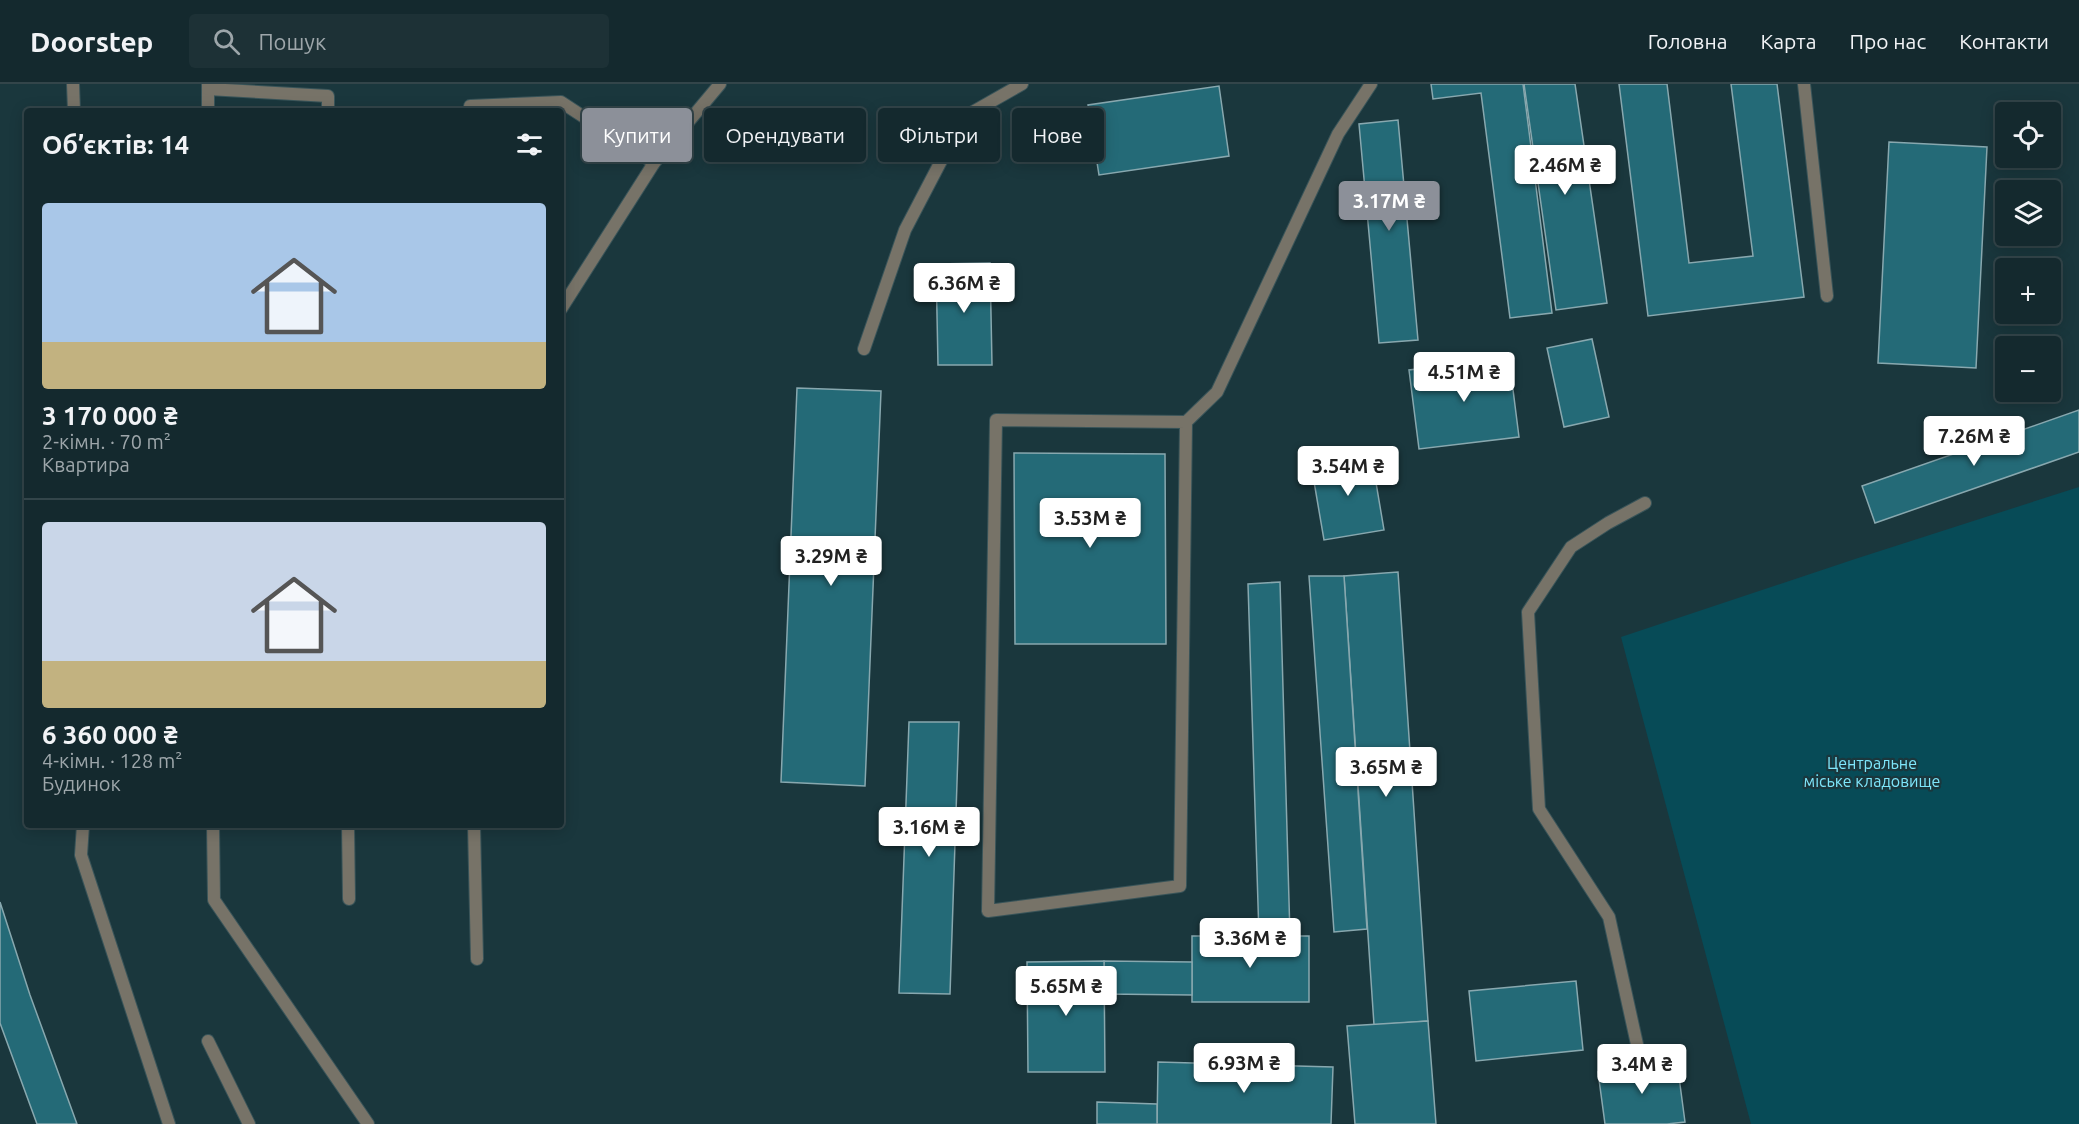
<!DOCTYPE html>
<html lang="uk">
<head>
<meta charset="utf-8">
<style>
	:root { --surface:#14292e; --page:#1d3136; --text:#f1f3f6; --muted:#9da6aa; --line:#33454a; --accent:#8c9099 }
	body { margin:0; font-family:Ubuntu,sans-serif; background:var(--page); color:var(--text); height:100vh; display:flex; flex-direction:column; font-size:22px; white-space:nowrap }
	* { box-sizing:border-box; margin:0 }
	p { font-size:20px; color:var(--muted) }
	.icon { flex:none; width:33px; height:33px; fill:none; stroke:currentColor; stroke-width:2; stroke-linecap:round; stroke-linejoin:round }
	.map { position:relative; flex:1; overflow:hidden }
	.panel { position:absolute; left:24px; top:24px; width:540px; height:720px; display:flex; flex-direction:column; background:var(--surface); border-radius:6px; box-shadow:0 3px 15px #0003,0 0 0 2px var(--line) }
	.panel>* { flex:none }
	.top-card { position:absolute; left:582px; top:24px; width:570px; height:54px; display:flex; gap:12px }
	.buttons { position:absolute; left:1995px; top:18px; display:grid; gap:12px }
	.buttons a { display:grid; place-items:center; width:66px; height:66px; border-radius:6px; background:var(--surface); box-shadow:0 3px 15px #0003,0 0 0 2px var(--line); font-size:30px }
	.price { position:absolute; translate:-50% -51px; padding:0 14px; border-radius:6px; background:#fff; color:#222; font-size:20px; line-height:39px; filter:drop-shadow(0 2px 3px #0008) }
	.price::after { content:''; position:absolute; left:50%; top:36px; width:18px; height:14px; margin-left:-9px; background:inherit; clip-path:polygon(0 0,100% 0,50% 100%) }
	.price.selected { background:var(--accent); color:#fff }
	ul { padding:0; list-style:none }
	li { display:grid; align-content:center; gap:12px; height:318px; padding:0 18px }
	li+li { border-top:2px solid var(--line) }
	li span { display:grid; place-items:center; height:186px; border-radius:6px; color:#555 }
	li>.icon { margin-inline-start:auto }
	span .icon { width:108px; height:108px; fill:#fffc; stroke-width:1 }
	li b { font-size:26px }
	h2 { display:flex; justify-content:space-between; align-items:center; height:72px; padding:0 18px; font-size:26px }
	.chip { padding:0 21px; border-radius:6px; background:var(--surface); box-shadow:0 3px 15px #0003,0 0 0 2px var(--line); font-size:21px; line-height:54px }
	.chip.selected { background:var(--accent); color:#fff }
	header { display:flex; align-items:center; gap:36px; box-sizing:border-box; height:84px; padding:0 30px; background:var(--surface); border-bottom:2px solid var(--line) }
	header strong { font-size:28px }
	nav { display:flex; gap:33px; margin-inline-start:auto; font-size:21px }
	.search { width:420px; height:54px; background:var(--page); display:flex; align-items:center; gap:15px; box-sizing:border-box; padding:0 21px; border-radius:6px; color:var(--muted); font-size:22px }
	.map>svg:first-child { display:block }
</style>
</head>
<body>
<header>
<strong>Doorstep</strong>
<div class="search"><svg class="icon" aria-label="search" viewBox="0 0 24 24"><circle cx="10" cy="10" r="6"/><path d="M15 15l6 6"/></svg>Пошук</div>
<nav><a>Головна</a><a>Карта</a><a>Про нас</a><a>Контакти</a></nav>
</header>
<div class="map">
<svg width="2079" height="1040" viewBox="0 0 2079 1040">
	<rect width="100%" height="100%" fill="#1a373d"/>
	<polygon fill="#074b57" points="2079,403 2079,1040 1751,1040 1621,553 1855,475"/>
	<g fill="#246a77" stroke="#88a8af" stroke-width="1.5">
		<polygon points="1431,0 1523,0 1552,229 1510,234 1481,9 1433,15"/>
		<polygon points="1524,0 1575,0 1607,219 1556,226"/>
		<polygon points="1619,0 1667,0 1689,179 1753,172 1731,0 1777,0 1804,213 1648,232"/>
		<polygon points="1219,2 1229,72 1099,91 1088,21"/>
		<polygon points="1398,36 1418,256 1379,259 1359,40"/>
		<polygon points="1889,58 1987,63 1976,284 1878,279"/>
		<polygon points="990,179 992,281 938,281 936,180"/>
		<polygon points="1592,255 1609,333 1564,343 1547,264"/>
		<polygon points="1509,274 1519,353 1419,365 1409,286"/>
		<polygon points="797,304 881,307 865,702 781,698"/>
		<polygon points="2079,326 2079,368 1875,439 1862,402"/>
		<polygon points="1014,369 1165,370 1166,560 1015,560"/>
		<polygon points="1371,369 1384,446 1324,456 1311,380"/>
		<polygon points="1398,488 1428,937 1374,941 1344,492"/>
		<polygon points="1309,492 1344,492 1367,845 1334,848"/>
		<polygon points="1280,498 1290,852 1259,852 1248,500"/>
		<polygon points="909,638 959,638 950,910 899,909"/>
		<polygon points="0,818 30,911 77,1040 37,1040 0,939"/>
		<rect x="1192" y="852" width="117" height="66"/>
		<polygon points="1104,877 1192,878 1192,911 1105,910"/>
		<polygon points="1104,877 1105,988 1028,988 1027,878"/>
		<polygon points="1576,897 1583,966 1476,977 1469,907"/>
		<polygon points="1428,937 1436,1040 1355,1040 1347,942"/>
		<polygon points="1158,978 1333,983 1331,1040 1157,1040"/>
		<polygon points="1677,978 1685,1038 1667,1040 1605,1040 1598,988"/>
		<polygon points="1097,1018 1157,1020 1157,1040 1097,1040"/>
	</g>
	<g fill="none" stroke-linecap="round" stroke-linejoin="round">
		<g stroke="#395459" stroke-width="14">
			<g id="service">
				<polyline points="73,0 74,27"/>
				<polyline points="208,0 208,27"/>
				<polyline points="1804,0 1827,212"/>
				<polyline points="208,5 328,12 328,27"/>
				<polyline points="470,27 470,22 561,18 654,79"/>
				<polyline points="561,225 654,79 720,0"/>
				<polyline points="864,265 905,146 964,33 1022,0"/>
				<polyline points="1186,338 1180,802 988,827 996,336 1186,338 1217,308 1338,50 1371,0"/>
				<polyline points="83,741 81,771 169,1040"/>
				<polyline points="213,741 214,816 368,1040"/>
				<polyline points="348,741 349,815"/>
				<polyline points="474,741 477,875"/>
				<polyline points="208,957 249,1040"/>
				<polyline points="1642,983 1609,833 1539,725 1528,528 1571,463 1608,439 1645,419"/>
			</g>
		</g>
		<use href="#service" stroke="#777368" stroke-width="12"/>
	</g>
	<g text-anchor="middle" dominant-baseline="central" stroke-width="4.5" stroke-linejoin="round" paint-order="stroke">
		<g font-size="16" fill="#7ee6fb" stroke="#1a373d">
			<text x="1872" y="679">Центральне<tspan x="1872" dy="18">міське кладовище</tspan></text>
		</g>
	</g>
</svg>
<div class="buttons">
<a><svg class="icon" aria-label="locate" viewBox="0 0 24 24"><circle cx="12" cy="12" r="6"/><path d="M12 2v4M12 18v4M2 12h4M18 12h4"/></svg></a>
<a><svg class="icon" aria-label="layers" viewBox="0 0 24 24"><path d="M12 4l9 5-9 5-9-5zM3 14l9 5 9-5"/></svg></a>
<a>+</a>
<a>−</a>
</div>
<b class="price" style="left:1565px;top:112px">2.46M ₴</b>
<b class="price selected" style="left:1389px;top:148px">3.17M ₴</b>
<b class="price" style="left:964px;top:230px">6.36M ₴</b>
<b class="price" style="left:1464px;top:319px">4.51M ₴</b>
<b class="price" style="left:1974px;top:383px">7.26M ₴</b>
<b class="price" style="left:1348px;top:413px">3.54M ₴</b>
<b class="price" style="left:1090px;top:465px">3.53M ₴</b>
<b class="price" style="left:831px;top:503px">3.29M ₴</b>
<b class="price" style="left:1386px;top:714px">3.65M ₴</b>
<b class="price" style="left:929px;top:774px">3.16M ₴</b>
<b class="price" style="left:1250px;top:885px">3.36M ₴</b>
<b class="price" style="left:1066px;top:933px">5.65M ₴</b>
<b class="price" style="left:1244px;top:1010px">6.93M ₴</b>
<b class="price" style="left:1642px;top:1011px">3.4M ₴</b>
<div class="top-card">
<a class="chip selected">Купити</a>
<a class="chip">Орендувати</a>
<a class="chip">Фільтри</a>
<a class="chip">Нове</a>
</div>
<section class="panel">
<h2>Об’єктів: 14<svg class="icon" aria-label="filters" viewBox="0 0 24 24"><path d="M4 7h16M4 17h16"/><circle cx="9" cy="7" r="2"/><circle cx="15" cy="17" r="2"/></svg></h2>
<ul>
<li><span style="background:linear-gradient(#a9c7e8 75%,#c2b280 0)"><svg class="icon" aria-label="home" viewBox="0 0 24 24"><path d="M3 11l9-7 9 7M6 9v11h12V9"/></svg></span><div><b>3 170 000 ₴</b><p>2-кімн. · 70 m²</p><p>Квартира</p></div></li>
<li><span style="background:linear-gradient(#c9d6e8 75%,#c2b280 0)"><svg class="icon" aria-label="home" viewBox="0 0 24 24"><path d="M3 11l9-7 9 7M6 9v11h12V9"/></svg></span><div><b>6 360 000 ₴</b><p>4-кімн. · 128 m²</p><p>Будинок</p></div></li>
</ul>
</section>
</div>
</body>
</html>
